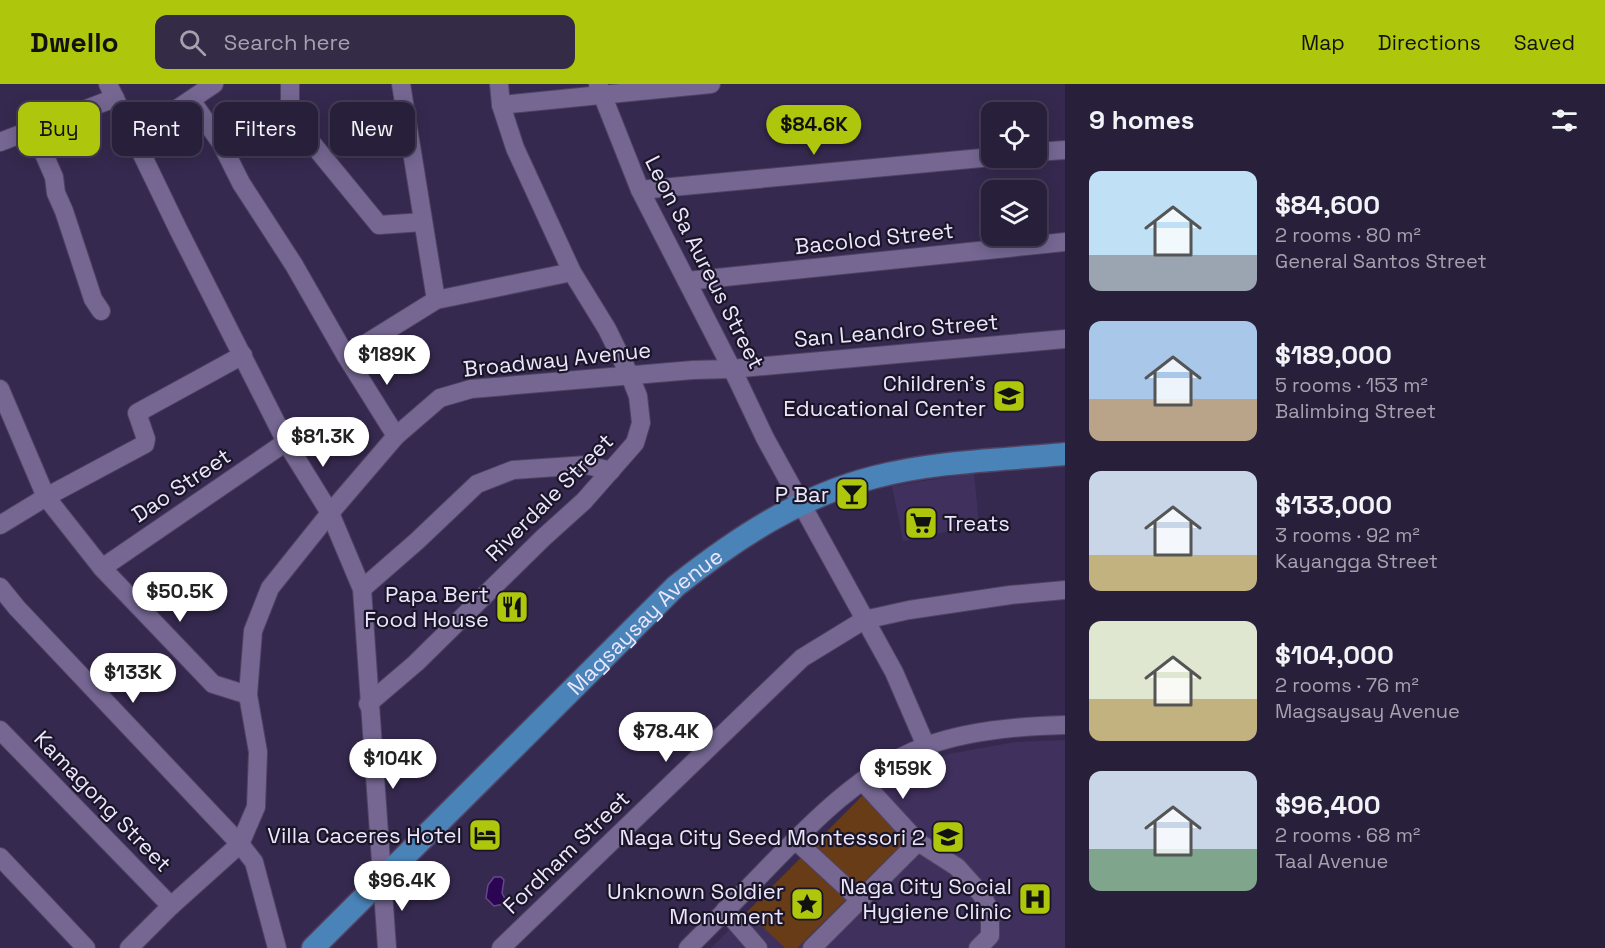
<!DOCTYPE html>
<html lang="en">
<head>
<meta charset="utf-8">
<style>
	:root { --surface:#281f3b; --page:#342c46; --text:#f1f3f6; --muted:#a5a2af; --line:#443d55; --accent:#aec60c }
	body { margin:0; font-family:"Space Grotesk",sans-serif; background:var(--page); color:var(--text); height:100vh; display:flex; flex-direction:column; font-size:22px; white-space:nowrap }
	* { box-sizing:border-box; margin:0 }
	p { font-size:20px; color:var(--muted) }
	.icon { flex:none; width:33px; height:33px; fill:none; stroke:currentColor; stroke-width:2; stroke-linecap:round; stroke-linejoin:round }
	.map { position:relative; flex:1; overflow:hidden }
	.panel { display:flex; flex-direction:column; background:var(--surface); width:540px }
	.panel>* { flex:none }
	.guide { position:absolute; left:18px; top:18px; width:570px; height:54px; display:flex; gap:12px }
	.tools { position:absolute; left:981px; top:18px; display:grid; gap:12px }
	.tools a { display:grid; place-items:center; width:66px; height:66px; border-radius:12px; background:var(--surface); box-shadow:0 3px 15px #0003,0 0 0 2px var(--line); font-size:30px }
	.price { position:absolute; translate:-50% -51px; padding:0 14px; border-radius:21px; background:#fff; color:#222; font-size:20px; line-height:39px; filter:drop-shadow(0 2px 3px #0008) }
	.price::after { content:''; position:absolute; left:50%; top:36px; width:18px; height:14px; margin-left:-9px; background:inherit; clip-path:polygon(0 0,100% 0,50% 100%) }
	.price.active { background:var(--accent); color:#111 }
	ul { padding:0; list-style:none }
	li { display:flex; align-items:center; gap:18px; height:150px; padding:0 24px }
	li span { display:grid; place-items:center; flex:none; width:168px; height:120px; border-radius:12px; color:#555 }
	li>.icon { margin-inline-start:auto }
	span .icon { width:72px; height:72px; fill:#fffc; stroke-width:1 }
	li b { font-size:26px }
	h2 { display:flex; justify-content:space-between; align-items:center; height:72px; padding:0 24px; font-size:26px }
	.chip { padding:0 21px; border-radius:12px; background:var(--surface); box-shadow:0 3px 15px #0003,0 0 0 2px var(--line); font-size:21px; line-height:54px }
	.chip.active { background:var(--accent); color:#111 }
	header { display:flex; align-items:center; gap:36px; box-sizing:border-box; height:84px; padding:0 30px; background:var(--accent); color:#111 }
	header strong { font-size:28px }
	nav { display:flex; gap:33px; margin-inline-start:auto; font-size:21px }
	.search { width:420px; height:54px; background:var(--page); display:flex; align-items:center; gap:15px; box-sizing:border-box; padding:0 21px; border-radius:12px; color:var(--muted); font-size:22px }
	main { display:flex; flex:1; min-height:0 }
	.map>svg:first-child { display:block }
</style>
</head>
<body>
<header>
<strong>Dwello</strong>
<div class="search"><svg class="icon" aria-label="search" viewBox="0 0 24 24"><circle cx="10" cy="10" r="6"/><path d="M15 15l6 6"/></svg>Search here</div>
<nav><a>Map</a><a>Directions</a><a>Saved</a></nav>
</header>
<main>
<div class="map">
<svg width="1065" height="864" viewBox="0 0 1065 864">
	<rect width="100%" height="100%" fill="#36294f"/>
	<g fill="#40305d">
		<polygon points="974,389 979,441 903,457 892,402"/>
		<polygon points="1065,656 1065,864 711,864 876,700 915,682 949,670 1015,658"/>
	</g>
	<polygon fill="#673c17" points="864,710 906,756 797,864 785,864 747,828"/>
	<polygon fill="#2c0454" stroke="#654887" stroke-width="1.5" points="494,793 501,793 504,796 502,809 506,817 504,820 494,822 486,814 488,801"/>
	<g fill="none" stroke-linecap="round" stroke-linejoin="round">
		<g stroke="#4f4363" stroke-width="20">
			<g id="minor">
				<polyline points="108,0 178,145 286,358 330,429 362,505 387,864"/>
				<polyline points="290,0 290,28 311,58 379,141 423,138"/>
				<polyline points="401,0 436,216"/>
				<polyline points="598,0 640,106 737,295 765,354 894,588 926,662"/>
				<polyline points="191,16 221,59 241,99 294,181 346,272 396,352"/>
				<polyline points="501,21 711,0"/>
				<polyline points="33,45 54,93 56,109 64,127 93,215 101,227"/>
				<polyline points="134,54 214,0"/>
				<polyline points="0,58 115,14"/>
				<polyline points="1036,68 1065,66"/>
				<polyline points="640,106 992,73"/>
				<polyline points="687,197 1065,158"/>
				<polyline points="346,272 436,216 572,188"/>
				<polyline points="0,305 46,413 102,484 213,600 248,611"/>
				<polyline points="0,441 46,413 145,360 146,355 137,329 243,271"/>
				<polyline points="102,484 286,358"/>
				<polyline points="0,503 17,524 240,760 254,778 277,864"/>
				<polyline points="362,505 417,457 477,400 513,386 587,381 611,387"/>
				<polyline points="368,620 416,579 543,454 584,417 635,359 641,339 638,312 630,292 607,245 572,188 515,64 501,21 499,0"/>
				<polyline points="0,646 171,822"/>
				<polyline points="862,697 918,758 957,783 982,811 990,827 990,852 978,864"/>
				<polyline points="795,756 860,816"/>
				<polyline points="0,773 86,864"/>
				<polyline points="725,826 758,864"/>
				<polyline points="129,864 171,822 240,760 256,723 258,668 248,611 253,547 270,504 330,429 396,352 440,314 471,305 693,286 731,285 1065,255"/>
				<polyline points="501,864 802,574 864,536 909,526 1010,511 1065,506"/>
				<path d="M688 864C707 845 727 825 746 806 799 752 854 689 926 662 969 646 1019 642 1065 641"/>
				<polyline points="812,864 918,758"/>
			</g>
		</g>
		<g stroke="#4f4363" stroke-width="25">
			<g id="major">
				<path id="s1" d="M313 864 676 502C735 455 800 412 875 393 936 377 1002 376 1065 370"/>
			</g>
		</g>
		<use href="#minor" stroke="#756792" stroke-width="18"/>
		<use href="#major" stroke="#4983b7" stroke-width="22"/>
	</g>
	<defs>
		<g id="school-square" transform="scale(1.725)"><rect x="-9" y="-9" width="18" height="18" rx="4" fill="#aec60c" stroke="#1b1627"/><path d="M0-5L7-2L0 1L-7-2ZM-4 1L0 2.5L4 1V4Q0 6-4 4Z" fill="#111"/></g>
		<g id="bar-square" transform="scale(1.725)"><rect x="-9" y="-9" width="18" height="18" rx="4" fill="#aec60c" stroke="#1b1627"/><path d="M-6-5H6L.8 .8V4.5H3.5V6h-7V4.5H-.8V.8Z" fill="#111"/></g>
		<g id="supermarket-square" transform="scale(1.725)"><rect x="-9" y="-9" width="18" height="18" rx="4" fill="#aec60c" stroke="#1b1627"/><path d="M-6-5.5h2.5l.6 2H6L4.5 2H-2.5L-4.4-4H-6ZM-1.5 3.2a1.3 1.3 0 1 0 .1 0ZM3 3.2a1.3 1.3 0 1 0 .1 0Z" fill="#111"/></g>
		<g id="restaurant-square" transform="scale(1.725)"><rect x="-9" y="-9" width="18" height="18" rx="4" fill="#aec60c" stroke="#1b1627"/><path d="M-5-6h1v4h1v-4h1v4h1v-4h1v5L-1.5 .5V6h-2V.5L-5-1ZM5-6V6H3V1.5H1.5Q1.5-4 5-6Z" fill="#111"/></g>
		<g id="hotel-square" transform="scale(1.725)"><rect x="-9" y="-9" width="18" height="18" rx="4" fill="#aec60c" stroke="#1b1627"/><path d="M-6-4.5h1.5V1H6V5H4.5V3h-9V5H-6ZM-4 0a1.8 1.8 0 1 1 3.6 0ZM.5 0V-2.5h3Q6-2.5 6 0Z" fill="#111"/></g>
		<g id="hospital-square" transform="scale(1.725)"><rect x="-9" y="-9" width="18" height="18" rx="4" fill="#aec60c" stroke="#1b1627"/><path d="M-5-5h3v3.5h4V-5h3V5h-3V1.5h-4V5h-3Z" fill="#111"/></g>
		<g id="sight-square" transform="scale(1.725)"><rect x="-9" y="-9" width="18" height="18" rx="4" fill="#aec60c" stroke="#1b1627"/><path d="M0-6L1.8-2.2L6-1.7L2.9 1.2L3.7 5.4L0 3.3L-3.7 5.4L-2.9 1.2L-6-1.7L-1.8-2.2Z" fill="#111"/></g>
	</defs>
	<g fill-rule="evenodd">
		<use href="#school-square" x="1009" y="312"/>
		<use href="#bar-square" x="852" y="410"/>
		<use href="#supermarket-square" x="921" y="439"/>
		<use href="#restaurant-square" x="512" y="523"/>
		<use href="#hotel-square" x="485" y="751"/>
		<use href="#school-square" x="948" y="753"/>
		<use href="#hospital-square" x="1035" y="815"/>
		<use href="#sight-square" x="807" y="820"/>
	</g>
	<g text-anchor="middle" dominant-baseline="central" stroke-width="4.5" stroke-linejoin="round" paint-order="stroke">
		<g font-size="22" fill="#ebe5fd" stroke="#1b1627">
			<text transform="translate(874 154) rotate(-6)">Bacolod Street</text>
			<text transform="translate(705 178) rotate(63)">Leon Sa Aureus Street</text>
			<text transform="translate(896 246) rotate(-5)">San Leandro Street</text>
			<text transform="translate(557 275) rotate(-6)">Broadway Avenue</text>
			<text transform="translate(181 401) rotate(-34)">Dao Street</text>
			<text transform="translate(549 413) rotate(-45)">Riverdale Street</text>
			<text stroke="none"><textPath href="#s1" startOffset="466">Magsaysay Avenue</textPath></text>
			<text transform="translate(103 717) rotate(46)">Kamagong Street</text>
			<text transform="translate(566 768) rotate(-44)">Fordham Street</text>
		</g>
		<g font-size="22" fill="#ebe5fd" stroke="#1b1627" text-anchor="end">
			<text x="986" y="299">Children's<tspan x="986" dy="25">Educational Center</tspan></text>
			<text x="829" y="410">P Bar</text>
			<text x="944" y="439" text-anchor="start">Treats</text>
			<text x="489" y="510">Papa Bert<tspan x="489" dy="25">Food House</tspan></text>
			<text x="462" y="751">Villa Caceres Hotel</text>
			<text x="925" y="753">Naga City Seed Montessori 2</text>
			<text x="1012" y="802">Naga City Social<tspan x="1012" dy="25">Hygiene Clinic</tspan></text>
			<text x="784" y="807">Unknown Soldier<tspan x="784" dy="25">Monument</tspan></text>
		</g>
	</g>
</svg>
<div class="tools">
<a><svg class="icon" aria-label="locate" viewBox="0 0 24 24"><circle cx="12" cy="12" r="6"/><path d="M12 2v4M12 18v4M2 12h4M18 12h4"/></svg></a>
<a><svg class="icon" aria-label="layers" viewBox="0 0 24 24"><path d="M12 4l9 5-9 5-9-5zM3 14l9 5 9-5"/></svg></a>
</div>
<b class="price active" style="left:814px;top:72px">$84.6K</b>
<b class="price" style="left:387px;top:302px">$189K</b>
<b class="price" style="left:323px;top:384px">$81.3K</b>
<b class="price" style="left:180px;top:539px">$50.5K</b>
<b class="price" style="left:133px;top:620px">$133K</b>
<b class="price" style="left:666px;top:679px">$78.4K</b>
<b class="price" style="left:393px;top:706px">$104K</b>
<b class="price" style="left:903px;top:716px">$159K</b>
<b class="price" style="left:402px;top:828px">$96.4K</b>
<div class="guide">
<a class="chip active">Buy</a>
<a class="chip">Rent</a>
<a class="chip">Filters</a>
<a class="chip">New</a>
</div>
</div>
<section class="panel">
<h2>9 homes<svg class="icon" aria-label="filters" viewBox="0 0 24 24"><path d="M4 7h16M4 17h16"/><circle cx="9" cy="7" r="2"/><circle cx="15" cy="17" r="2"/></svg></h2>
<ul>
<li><span style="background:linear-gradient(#bfe0f5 70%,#9aa5b1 0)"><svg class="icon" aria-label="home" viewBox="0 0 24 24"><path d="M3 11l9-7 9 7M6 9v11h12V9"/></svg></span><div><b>$84,600</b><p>2 rooms · 80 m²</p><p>General Santos Street</p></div></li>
<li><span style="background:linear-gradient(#a9c7e8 65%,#b9a48a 0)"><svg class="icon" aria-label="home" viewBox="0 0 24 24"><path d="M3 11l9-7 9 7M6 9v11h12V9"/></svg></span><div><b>$189,000</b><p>5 rooms · 153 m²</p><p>Balimbing Street</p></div></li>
<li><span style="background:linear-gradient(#c9d6e8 70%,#c2b280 0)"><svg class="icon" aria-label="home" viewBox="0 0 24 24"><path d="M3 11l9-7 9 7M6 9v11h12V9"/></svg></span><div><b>$133,000</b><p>3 rooms · 92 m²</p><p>Kayangga Street</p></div></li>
<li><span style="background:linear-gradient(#dfe7d0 65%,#c2b280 0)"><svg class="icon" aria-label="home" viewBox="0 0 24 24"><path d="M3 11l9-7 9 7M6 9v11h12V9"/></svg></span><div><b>$104,000</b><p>2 rooms · 76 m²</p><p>Magsaysay Avenue</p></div></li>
<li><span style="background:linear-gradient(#c9d6e8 65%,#7fa58c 0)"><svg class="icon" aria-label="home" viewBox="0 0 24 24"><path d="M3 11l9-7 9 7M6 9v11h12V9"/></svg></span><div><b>$96,400</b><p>2 rooms · 68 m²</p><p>Taal Avenue</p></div></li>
</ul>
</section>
</main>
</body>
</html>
